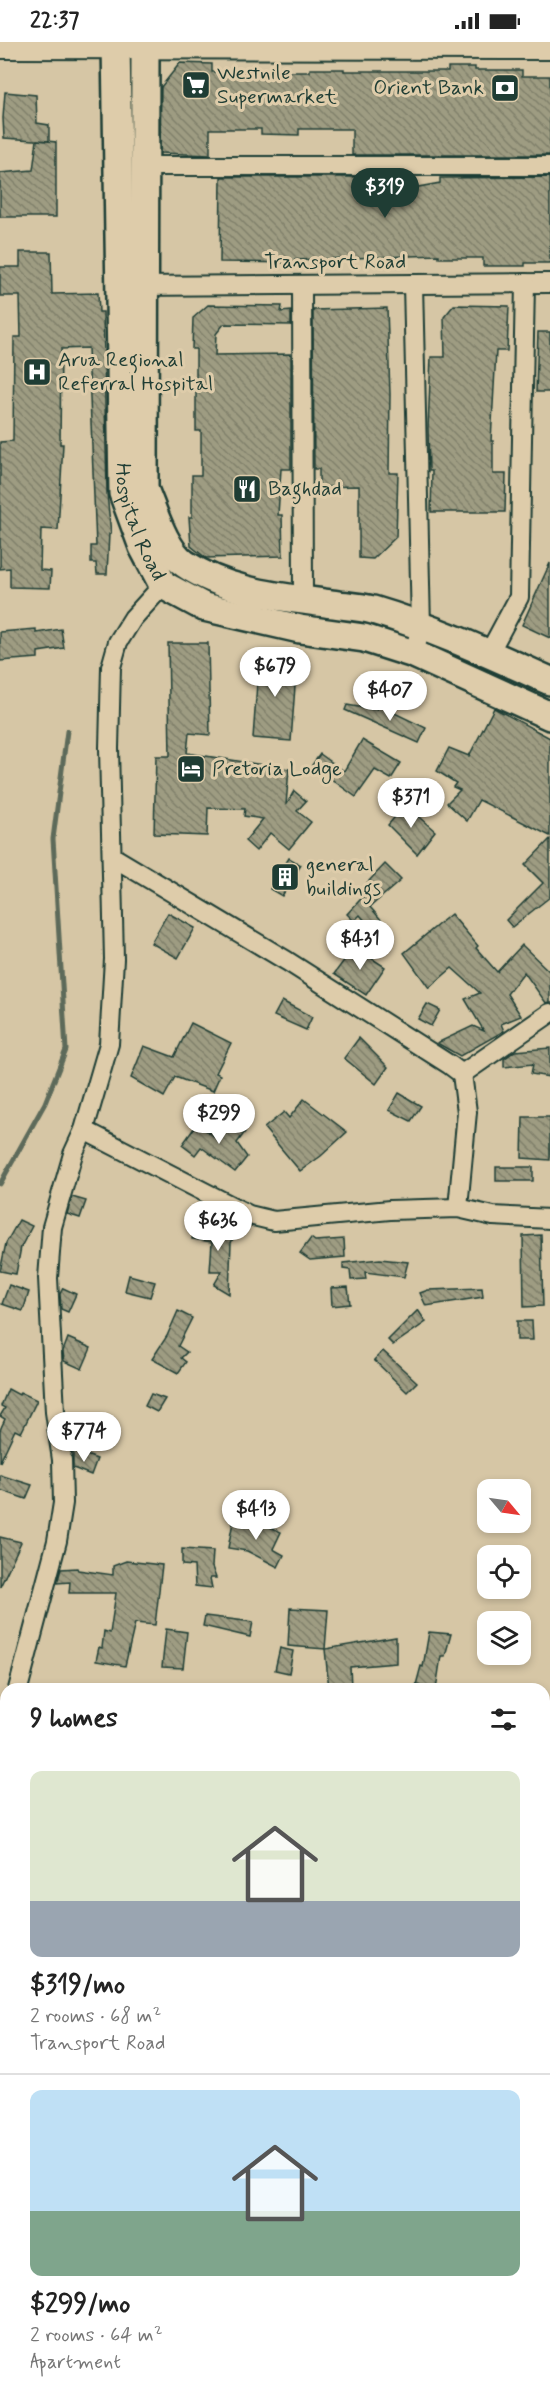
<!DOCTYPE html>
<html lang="en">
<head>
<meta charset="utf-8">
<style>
	:root { --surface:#fff; --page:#f6f6f6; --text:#222; --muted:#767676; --line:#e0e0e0; --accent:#1f3d34 }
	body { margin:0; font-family:Mynerve,sans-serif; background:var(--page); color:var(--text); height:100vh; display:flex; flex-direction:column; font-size:22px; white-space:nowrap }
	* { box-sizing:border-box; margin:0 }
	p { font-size:20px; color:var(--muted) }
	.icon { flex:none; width:33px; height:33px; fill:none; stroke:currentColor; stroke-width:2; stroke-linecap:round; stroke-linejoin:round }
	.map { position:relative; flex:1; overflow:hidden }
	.panel { position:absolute; left:0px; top:1641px; width:550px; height:720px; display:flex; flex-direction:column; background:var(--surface); border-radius:18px 18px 0 0; box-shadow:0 3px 9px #0003 }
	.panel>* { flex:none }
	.needle { width:39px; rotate:119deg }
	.buttons { position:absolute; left:477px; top:1437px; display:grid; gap:12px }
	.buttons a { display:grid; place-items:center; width:54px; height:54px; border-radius:12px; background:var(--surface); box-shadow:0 3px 9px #0003; font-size:30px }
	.price { position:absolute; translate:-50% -51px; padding:0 14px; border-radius:21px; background:#fff; color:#222; font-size:20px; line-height:39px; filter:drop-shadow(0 2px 3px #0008) }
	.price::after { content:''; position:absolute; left:50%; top:36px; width:18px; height:14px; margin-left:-9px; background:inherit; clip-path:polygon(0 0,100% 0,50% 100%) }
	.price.on { background:var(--accent); color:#fff }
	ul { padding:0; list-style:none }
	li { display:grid; align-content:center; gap:12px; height:318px; padding:0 30px }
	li+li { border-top:2px solid var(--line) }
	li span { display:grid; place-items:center; height:186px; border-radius:12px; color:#555 }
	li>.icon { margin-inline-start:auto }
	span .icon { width:108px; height:108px; fill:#fffc; stroke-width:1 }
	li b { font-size:26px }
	h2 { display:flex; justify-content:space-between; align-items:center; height:72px; padding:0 30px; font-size:26px }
	.status { display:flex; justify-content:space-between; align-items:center; height:42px; padding:0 30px; background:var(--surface); direction:ltr }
	.status svg { height:16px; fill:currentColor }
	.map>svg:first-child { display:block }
</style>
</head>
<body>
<div class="status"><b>22:37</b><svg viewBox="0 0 49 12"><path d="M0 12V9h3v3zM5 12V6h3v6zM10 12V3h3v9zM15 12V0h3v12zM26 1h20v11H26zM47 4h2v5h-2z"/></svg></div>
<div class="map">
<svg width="550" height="2361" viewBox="0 0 550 2361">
	<defs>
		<pattern id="building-back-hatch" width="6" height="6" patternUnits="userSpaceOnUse" patternTransform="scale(1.5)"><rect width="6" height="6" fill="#9e9c82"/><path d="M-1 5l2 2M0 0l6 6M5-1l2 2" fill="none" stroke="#80806b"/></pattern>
	</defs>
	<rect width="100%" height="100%" fill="#d6c6a5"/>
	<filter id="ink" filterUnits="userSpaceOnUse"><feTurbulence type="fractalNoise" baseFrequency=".0167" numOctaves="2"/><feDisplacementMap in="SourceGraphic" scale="12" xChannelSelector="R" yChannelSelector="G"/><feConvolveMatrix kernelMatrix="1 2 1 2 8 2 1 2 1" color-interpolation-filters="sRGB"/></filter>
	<g filter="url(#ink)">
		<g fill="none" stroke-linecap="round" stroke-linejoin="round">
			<polyline stroke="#5d6b5a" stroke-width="5" points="0,1142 45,1061 66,1008 53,797 67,689"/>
		</g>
		<g fill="url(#building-back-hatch)" stroke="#1f3d34" stroke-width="1.5">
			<polygon points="180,21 212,22 212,30 310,30 310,27 344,27 344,29 448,29 448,25 475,25 475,28 522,28 522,34 550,34 550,113 352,113 352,87 299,87 299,93 261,92 261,87 210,87 210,113 160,111 161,45"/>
			<polygon points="5,50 36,53 37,81 49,83 49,99 4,96 3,76"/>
			<polygon points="37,98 56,100 56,175 0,175 0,131 33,128"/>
			<polygon points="221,135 388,135 388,140 407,138 407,147 440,141 440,136 550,135 550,221 525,221 525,224 483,224 483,216 439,216 439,213 295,218 295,221 220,220"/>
			<polygon points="20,210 51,210 52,252 98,251 99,270 103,270 107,451 111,492 109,492 107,532 97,532 96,521 91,521 91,504 96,504 88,306 61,307 60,402 63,402 58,488 41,487 40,528 51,529 50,546 10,545 10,526 0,527 0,400 13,399 14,295 21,295 20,254 0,254 0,225 20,225"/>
			<polygon points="208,263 282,264 281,270 291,269 291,283 224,282 216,292 215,313 291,312 291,427 281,427 278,473 282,473 283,514 206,516 191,504 189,475 192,475 192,433 201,433 201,389 196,389 196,307 192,307 193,276"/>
			<polygon points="454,263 509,264 507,309 496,309 491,399 493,399 493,432 506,432 505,470 431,470 432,429 429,429 428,386 431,315 445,315 444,275"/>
			<polygon points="387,266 390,352 389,431 398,431 396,495 373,517 359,516 359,444 319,445 319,427 314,427 313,268"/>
			<polygon points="538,290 550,290 550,350 536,350"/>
			<polygon points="550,521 550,596 522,583"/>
			<polygon points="36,587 36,591 61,587 64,606 38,610 38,616 0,619 0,590"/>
			<polygon points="168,601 208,601 210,693 189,691 187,711 289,727 286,763 294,749 306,759 297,769 311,780 289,807 270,791 256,809 245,799 263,777 244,774 245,767 208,766 207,794 154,792 156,714 170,714"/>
			<polygon points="259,614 297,617 291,699 253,696"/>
			<polygon points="347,663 376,668 378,663 426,686 419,701 345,668"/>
			<polygon points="494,666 550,696 550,794 479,758 467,779 447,761 460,748 453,745 456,741 437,729 449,706 469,714"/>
			<polygon points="362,698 401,721 391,737 375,728 356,755 312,723 320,712 344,729"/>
			<polygon points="405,763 435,789 417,812 388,783"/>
			<polygon points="550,797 550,855 512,885 506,878 543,841 525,823"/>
			<polygon points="289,816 301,823 282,854 270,847"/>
			<polygon points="385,822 401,838 370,865 384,881 375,891 360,873 354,879 347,872 371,846 367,841"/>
			<polygon points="168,871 195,886 178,916 151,901"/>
			<polygon points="451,872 478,904 476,906 497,930 522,903 550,930 550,960 546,961 524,930 507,952 521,974 501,982 504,989 460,1014 437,1001 473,984 484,989 465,957 480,951 452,926 429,946 404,911"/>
			<polygon points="354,905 385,925 366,953 334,932"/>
			<polygon points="282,959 312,975 306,988 274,974"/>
			<polygon points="427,962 440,968 431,984 418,977"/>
			<polygon points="191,981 231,1001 216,1031 220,1033 213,1049 175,1035 164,1055 131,1036 144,1004 174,1015"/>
			<polygon points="359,996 388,1025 376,1042 344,1016"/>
			<polygon points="550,1006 550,1035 531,1032 533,1022 504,1025 504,1017 515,1009"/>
			<polygon points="399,1051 421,1064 411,1079 389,1068"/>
			<polygon points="304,1057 347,1090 321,1114 300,1129 264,1086 284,1070 289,1076"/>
			<polygon points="523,1075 550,1075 550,1118 522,1116"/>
			<polygon points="230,1079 245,1090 237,1101 247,1115 235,1130 201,1105 195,1113 182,1103 197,1082 218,1097"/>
			<rect x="496" y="1125" width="37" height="14"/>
			<polygon points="72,1155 86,1159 80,1176 67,1172"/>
			<polygon points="19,1178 32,1184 21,1205 16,1232 0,1229 6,1201"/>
			<polygon points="197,1180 235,1192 231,1201 229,1252 214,1243 222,1229 210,1229 212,1200 192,1197"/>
			<polygon points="541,1193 543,1264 524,1265 523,1194"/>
			<polygon points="311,1196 315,1199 344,1197 345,1215 310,1218 300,1211"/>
			<polygon points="380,1217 408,1220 404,1235 365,1230 366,1237 351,1238 350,1228 343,1227 343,1221"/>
			<polygon points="129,1233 155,1240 150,1255 125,1249"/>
			<polygon points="9,1243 29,1250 23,1269 2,1262"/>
			<polygon points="348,1245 350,1262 332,1264 331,1246"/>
			<polygon points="63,1246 76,1252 68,1270 61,1267 60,1252"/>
			<polygon points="482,1246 483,1255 426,1264 420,1251 428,1248"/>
			<polygon points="418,1268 426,1280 393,1303 388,1298"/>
			<polygon points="178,1269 192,1276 178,1304 187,1310 181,1316 186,1320 178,1331 152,1317 167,1294"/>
			<polygon points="517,1279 532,1279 533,1298 517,1298"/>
			<polygon points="68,1296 91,1306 82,1327 64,1319 63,1309"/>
			<polygon points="383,1309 417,1340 407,1350 374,1318"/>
			<polygon points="8,1347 19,1353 20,1350 37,1358 21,1391 15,1388 0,1420 0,1388 5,1377 0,1374 5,1366 1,1364"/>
			<polygon points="151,1352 165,1357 157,1370 145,1364"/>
			<polygon points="73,1408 97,1417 91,1433 73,1426"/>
			<polygon points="0,1433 32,1443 26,1457 0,1448"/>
			<polygon points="255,1478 281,1490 273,1507 284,1513 278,1525 247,1509 228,1506 233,1480 252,1484"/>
			<polygon points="0,1495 21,1500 0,1545"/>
			<polygon points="182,1507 213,1509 212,1525 216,1536 210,1536 212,1546 195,1544 194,1524 182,1523"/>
			<polygon points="126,1519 162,1523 155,1583 135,1581 125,1624 96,1619 99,1605 102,1606 104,1589 110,1591 116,1551 69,1551 70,1540 57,1541 61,1527 77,1526 78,1528 113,1533 113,1524"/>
			<polygon points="290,1566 328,1568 325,1607 288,1604"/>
			<polygon points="205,1574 253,1580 250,1595 203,1584"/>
			<polygon points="166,1587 187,1590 183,1626 162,1625"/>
			<polygon points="429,1590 451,1592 445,1614 441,1614 436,1647 416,1643 421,1624 423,1625"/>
			<polygon points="396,1595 396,1621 350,1625 351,1644 329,1647 325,1607"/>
			<polygon points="280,1606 293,1609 289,1631 275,1628"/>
		</g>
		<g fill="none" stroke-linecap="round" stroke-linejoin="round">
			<g stroke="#1f3d34" stroke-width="22">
				<g id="street">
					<polyline points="145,124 550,124"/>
					<polyline points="413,242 421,584 414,612"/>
					<polyline points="302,243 303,558"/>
					<polyline points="135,244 550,241"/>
					<polyline points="489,611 519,555 525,241"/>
					<polyline points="113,815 287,919 450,1023 462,1032 467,1070 458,1166"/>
					<polyline points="462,1032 550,971"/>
					<polyline points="84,1088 249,1173 274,1179 390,1168 458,1166 493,1174 550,1177"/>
					<polyline points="18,1647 57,1499 63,1461 62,1418 55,1370 48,1236 52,1185 73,1112 84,1088 109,1002 114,917 109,706 111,625 118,600 133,576 163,543"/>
					<polyline points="544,1704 550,1706"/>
					<polyline points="0,1724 6,1698"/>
					<polyline points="544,1790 550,1785"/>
					<polyline points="0,1824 6,1819"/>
					<polyline points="0,1841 6,1845"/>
					<polyline points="544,2036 550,2037"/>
				</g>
			</g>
			<g stroke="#1f3d34" stroke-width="32">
				<g id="secondary">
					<path id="s1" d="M116 1 123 451 143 505 163 543 204 565 300 587 364 596 414 612 550 674"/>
					<path d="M145 1 144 447C153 468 165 509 185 522 228 551 282 555 332 562 346 564 360 565 373 568 434 586 492 613 550 639"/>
				</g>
			</g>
			<g stroke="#1f3d34" stroke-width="34">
				<polyline id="primary" points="0,1 550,2"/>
			</g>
			<use href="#street" stroke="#deccaa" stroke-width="18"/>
			<use href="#secondary" stroke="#deccaa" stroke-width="27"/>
			<use href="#primary" stroke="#deccaa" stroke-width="30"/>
		</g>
	</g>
	<defs>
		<g id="supermarket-square" transform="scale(1.5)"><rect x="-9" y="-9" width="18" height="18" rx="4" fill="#1f3d34" stroke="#deccaa"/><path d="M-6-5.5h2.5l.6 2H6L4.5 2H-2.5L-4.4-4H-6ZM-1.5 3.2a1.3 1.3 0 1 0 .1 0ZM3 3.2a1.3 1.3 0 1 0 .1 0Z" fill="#fff"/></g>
		<g id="bank-square" transform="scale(1.5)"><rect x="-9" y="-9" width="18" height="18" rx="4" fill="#1f3d34" stroke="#deccaa"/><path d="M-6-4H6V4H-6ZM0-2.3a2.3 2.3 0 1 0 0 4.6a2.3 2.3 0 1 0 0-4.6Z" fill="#fff"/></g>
		<g id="hospital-square" transform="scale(1.5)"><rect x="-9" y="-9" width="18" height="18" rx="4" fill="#1f3d34" stroke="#deccaa"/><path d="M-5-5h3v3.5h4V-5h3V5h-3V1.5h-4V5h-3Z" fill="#fff"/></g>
		<g id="restaurant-square" transform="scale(1.5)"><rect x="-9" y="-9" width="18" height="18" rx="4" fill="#1f3d34" stroke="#deccaa"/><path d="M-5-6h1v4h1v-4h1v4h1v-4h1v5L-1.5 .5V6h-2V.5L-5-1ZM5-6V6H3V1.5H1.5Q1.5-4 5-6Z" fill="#fff"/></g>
		<g id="hotel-square" transform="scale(1.5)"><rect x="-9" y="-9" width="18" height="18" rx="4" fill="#1f3d34" stroke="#deccaa"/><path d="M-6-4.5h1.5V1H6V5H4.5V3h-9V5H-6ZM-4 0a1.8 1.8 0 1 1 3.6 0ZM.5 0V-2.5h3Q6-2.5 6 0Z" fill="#fff"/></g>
		<g id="building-square" transform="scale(1.5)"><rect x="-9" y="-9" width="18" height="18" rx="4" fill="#1f3d34" stroke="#deccaa"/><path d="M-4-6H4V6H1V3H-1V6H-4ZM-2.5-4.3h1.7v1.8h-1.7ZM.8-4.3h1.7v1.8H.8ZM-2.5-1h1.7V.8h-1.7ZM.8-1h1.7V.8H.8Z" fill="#fff"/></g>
	</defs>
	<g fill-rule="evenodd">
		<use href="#supermarket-square" x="196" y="43"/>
		<use href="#bank-square" x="505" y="46"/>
		<use href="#hospital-square" x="37" y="330"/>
		<use href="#restaurant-square" x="247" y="447"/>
		<use href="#hotel-square" x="191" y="727"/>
		<use href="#building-square" x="285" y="835"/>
	</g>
	<g text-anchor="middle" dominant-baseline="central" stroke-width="6" stroke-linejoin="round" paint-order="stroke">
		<g font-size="21" fill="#1f3d34" stroke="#deccaa" text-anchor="start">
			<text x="217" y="31">Westnile<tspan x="217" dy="24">Supermarket</tspan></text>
			<text x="484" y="46" text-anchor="end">Orient Bank</text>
			<text x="58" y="318">Arua Regional<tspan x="58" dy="24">Referral Hospital</tspan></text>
			<text x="268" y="447">Baghdad</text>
			<text x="212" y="727">Pretoria Lodge</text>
			<text x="306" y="823">general<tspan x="306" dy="24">buildings</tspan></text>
		</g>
		<g font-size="21" fill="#1f3d34" stroke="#deccaa">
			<text x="335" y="220">Transport Road</text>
			<text stroke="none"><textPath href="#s1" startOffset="482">Hospital Road</textPath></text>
		</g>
	</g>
</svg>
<div class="buttons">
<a><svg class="needle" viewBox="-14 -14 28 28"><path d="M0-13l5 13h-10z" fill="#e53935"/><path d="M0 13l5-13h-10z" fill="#767676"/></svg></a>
<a><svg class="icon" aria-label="locate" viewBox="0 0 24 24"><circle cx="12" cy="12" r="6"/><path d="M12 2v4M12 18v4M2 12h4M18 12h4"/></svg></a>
<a><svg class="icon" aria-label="layers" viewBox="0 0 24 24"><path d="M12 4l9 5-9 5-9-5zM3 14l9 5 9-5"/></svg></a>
</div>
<b class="price on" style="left:385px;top:177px">$319</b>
<b class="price" style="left:275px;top:656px">$679</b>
<b class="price" style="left:390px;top:680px">$407</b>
<b class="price" style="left:411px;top:787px">$371</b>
<b class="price" style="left:360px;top:929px">$431</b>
<b class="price" style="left:219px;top:1103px">$299</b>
<b class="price" style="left:218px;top:1210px">$636</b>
<b class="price" style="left:84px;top:1421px">$774</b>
<b class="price" style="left:256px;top:1499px">$413</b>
<section class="panel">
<h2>9 homes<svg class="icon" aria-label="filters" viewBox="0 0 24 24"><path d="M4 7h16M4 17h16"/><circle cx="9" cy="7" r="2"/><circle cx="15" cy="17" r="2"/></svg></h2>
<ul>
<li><span style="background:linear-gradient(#dfe7d0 70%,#9aa5b1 0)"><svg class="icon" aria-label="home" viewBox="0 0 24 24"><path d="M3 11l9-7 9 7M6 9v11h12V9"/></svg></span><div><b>$319/mo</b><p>2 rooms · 68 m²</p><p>Transport Road</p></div></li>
<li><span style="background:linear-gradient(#bfe0f5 65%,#7fa58c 0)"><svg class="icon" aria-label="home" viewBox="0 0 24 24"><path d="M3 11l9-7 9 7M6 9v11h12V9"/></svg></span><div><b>$299/mo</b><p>2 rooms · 64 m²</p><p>Apartment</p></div></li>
</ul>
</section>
</div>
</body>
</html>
